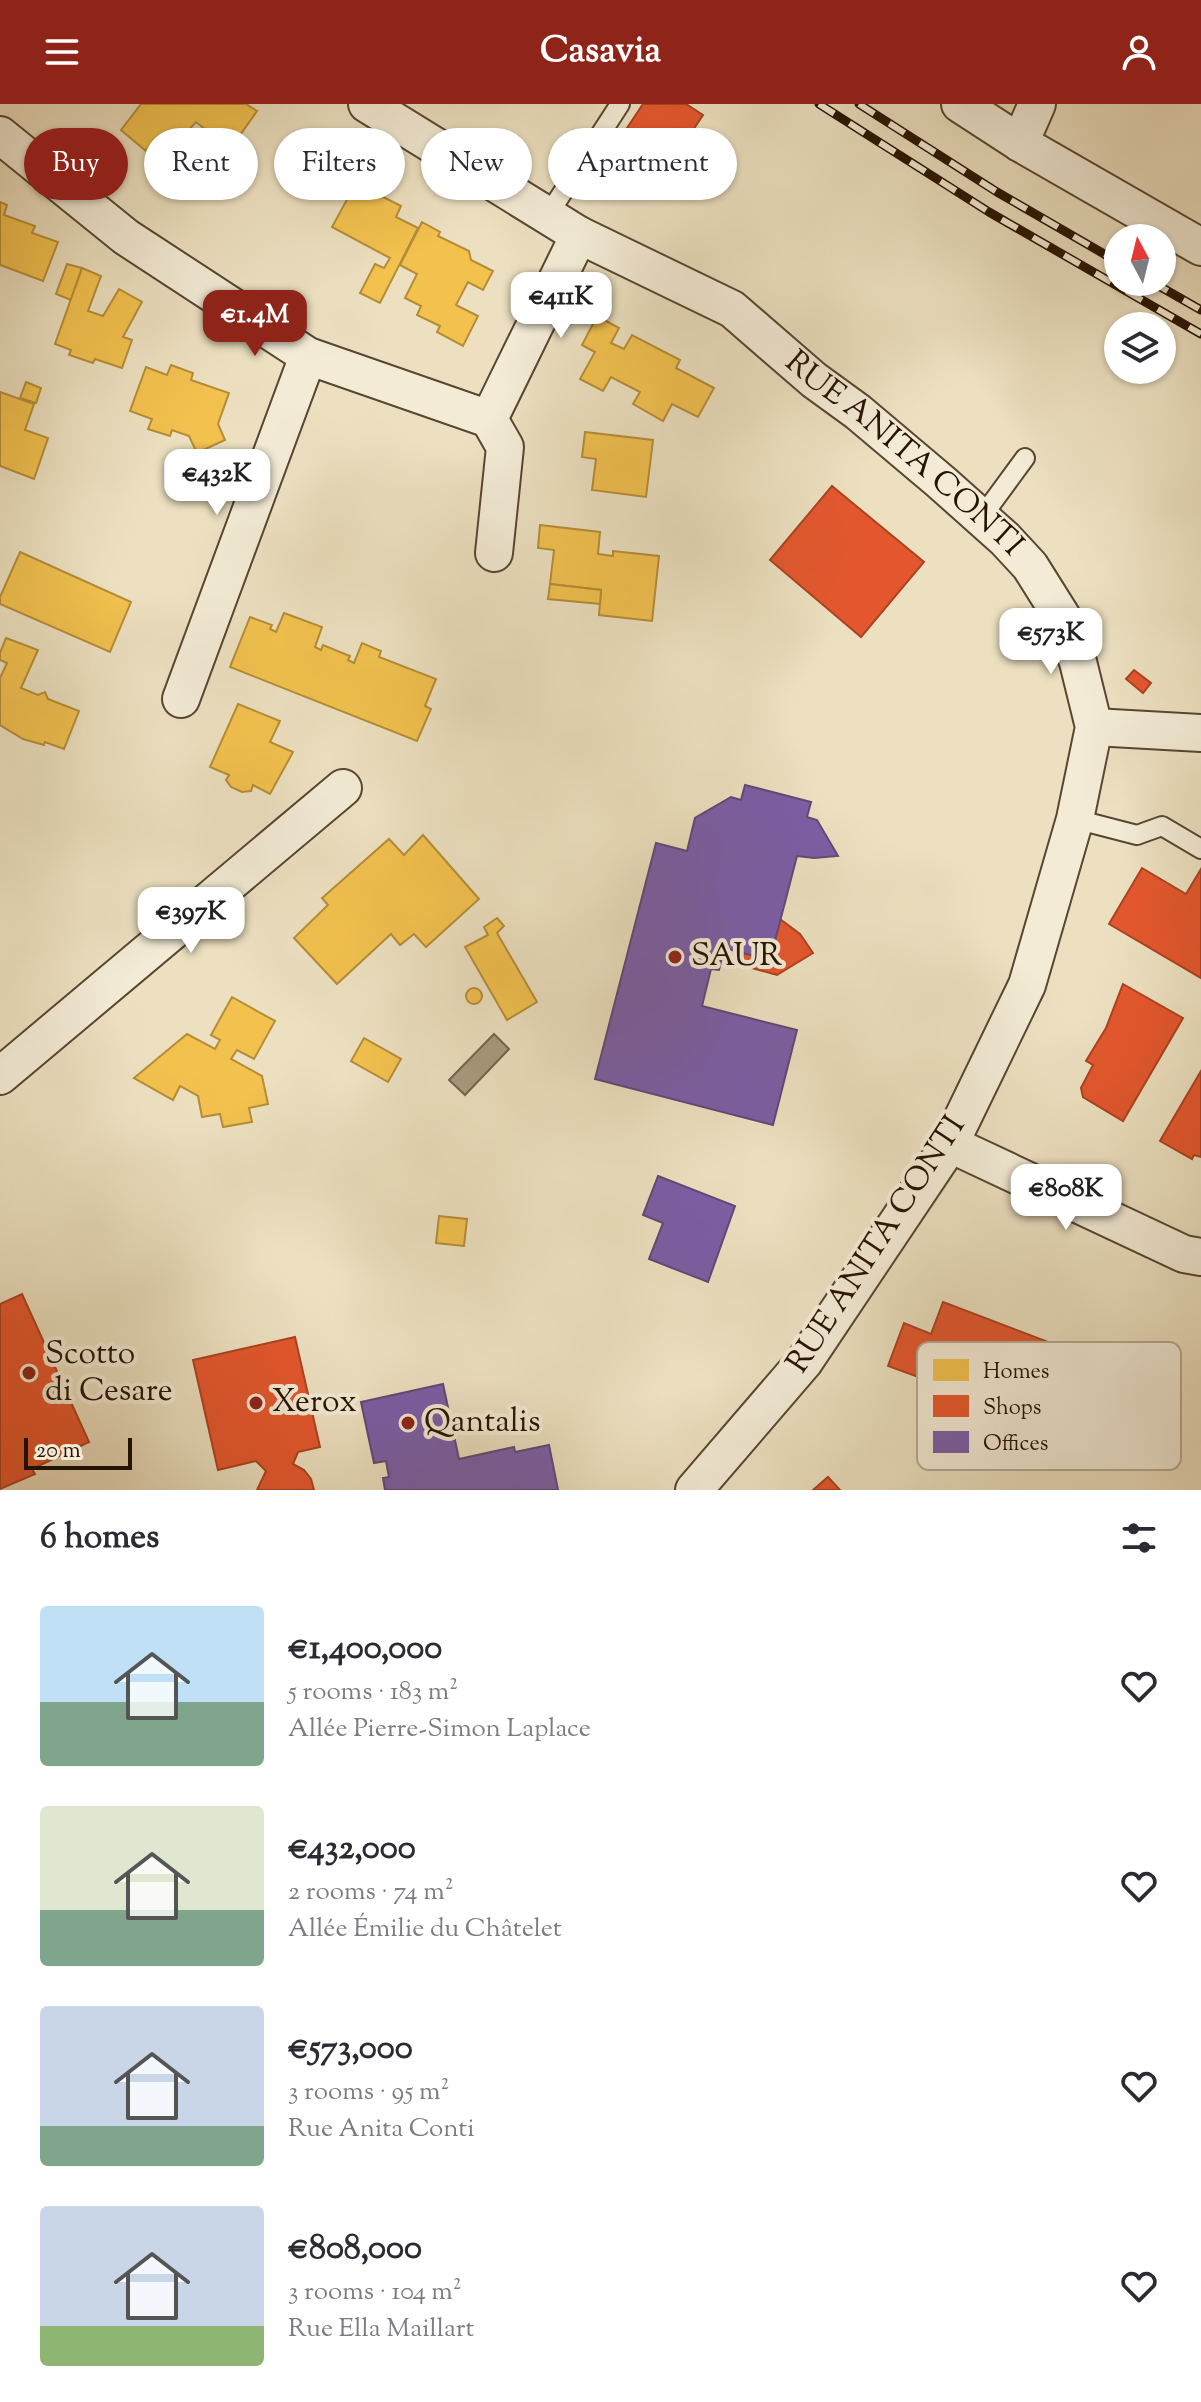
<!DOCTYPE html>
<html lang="en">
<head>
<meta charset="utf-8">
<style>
	:root { --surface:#fff; --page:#f7f7f7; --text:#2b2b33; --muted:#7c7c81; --accent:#8f2418 }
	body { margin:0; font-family:"Sorts Mill Goudy",serif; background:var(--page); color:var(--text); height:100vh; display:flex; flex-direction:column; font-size:30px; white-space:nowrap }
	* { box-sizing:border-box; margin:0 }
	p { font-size:26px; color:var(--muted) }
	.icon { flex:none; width:44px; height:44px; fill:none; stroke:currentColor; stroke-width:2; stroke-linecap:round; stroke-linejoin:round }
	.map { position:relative; height:1386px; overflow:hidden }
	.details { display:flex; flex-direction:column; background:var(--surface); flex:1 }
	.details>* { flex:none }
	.top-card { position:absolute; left:24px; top:24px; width:800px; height:72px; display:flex; gap:16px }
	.needle { width:52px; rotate:353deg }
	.fabs { position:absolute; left:1104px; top:120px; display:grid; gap:16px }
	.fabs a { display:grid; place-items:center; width:72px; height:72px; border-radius:50%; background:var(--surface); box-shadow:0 2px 6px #0004; font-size:40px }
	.scale { position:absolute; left:24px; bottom:20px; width:108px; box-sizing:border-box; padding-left:8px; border:4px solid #261301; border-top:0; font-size:22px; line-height:28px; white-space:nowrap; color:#261301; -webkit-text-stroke:6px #f3ebd6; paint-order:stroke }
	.price { position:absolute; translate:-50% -68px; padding:0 18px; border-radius:16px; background:#fff; color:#222; font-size:26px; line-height:52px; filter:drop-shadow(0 2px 4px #0008) }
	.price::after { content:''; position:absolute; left:50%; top:48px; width:24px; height:18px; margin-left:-12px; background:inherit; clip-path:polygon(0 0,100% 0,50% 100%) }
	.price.current { background:var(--accent); color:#fff }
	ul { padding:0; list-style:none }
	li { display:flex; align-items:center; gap:24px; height:200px; padding:0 40px }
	li span { display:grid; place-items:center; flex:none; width:224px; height:160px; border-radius:8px; color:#555 }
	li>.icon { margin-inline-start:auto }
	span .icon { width:96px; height:96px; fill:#fffc; stroke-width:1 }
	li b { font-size:34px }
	h2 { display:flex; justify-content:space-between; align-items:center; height:96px; padding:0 40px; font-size:34px }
	.tag { padding:0 28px; border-radius:36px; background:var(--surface); box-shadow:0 2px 6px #0004; font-size:28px; line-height:72px }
	.tag.current { background:var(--accent); color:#fff }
	header { display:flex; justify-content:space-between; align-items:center; height:104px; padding:0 40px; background:var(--accent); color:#fff; font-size:36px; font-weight:700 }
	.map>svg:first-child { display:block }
</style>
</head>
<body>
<header><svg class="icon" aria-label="menu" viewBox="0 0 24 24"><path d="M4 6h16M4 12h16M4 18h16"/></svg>Casavia<svg class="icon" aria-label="person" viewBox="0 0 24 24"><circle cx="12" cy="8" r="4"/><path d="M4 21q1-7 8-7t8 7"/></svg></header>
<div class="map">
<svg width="1201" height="1386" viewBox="0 0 1201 1386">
	<rect width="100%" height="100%" fill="#ece0c0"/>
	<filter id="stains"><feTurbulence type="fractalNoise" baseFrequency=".0025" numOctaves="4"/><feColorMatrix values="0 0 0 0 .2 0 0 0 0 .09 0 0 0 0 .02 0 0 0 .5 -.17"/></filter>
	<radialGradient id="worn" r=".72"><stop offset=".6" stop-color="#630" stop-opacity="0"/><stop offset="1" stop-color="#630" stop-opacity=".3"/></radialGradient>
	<polygon fill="#a99a7f" stroke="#75644d" stroke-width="2" points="494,930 509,945 465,991 449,976"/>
	<g fill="#f2c14e" stroke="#b58d37" stroke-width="2">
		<polygon points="141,0 246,0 257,7 228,48 209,34 211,30 196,18 185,30 179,25 166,41 156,34 146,47 121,26"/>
		<polygon points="179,25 185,30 173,47 166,41"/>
		<polygon points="356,79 401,102 396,113 418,124 380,199 360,189 375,160 384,164 390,154 332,123"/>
		<polygon points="0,98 7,101 4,111 35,122 32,129 58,138 43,177 0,161"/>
		<polygon points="422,118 440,128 438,132 469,147 471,156 493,167 483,186 468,178 456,201 478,212 463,242 437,228 440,222 417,211 421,202 405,194 417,170 400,161"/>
		<polygon points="67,160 82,164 71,196 56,190"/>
		<polygon points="82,164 101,172 88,207 103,212 119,185 142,198 123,233 132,236 122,264 95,255 93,259 69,251 71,246 55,240"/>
		<polygon points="597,212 619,224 611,239 624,245 632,231 680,256 676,264 714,284 698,313 672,300 663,317 633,300 640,288 611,273 603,287 580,275 595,248 582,241"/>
		<polygon points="171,261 193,269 191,276 229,289 218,320 225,336 197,349 189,332 172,326 170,332 148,325 152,315 130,307 146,263 167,271"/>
		<polygon points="26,278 41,284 36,299 20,294"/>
		<polygon points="0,288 34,300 25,326 48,334 34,375 0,362"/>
		<polygon points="585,328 653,336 646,393 592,386 596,355 582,353"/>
		<polygon points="540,421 600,428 598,450 613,452 613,447 659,452 652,517 599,511 601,486 550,480 554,446 538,444"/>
		<polygon points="20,448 131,498 110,548 0,500 0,493"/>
		<polygon points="550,480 601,486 600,500 548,495"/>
		<polygon points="284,509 322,523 315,543 321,546 323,541 350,552 348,556 354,559 362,539 381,547 379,553 436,575 425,602 431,605 417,637 230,563 250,513 272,521 270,525 276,528"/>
		<polygon points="6,534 38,546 21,584 38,591 45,588 48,595 79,607 64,645 45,638 44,641 23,635 0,621 0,574 7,559 0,556 0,549"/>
		<polygon points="238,600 280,617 270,638 293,648 270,690 253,681 251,687 242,688 231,683 226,676 229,671 210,663"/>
		<polygon points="423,731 479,795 426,843 414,830 400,841 391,830 337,880 294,834 328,801 322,794 389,735 404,751"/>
		<polygon points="497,814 504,822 497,829 537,898 507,916 465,843 488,831 484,823"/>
		<circle cx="474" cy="892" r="8"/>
		<polygon points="232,893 275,917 254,955 237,946 231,955 262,972 268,1000 249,1004 252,1018 223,1023 220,1010 202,1013 198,992 180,982 173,996 134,974 187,930 215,945 220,936 211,931"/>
		<polygon points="364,934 401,955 388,978 351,957"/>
		<polygon points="439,1112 467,1115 464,1142 436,1139"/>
	</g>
	<g fill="#e4572e" stroke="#ab4320" stroke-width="2">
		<polygon points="643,0 686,0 703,11 665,68 619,36"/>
		<polygon points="832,382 924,458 861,533 770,456"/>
		<polygon points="1134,566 1151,579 1143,589 1126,575"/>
		<polygon points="1142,764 1186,790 1201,765 1201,874 1109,820"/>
		<polygon points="780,815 800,830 813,849 777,871 741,861 744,849 770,856"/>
		<polygon points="1123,880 1183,914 1123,1017 1083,993 1081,984 1093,961 1086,957 1106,924"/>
		<polygon points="1201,967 1201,1053 1194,1051 1192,1055 1160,1037"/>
		<polygon points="22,1190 89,1338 32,1365 35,1370 0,1385 0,1200"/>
		<polygon points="943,1198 1109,1261 1088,1316 958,1266 951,1285 888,1262 904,1219 931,1230"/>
		<polygon points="295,1233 320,1343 298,1348 293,1360 304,1366 311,1375 314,1386 257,1386 266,1367 256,1357 218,1366 193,1256"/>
		<polygon points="828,1373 840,1386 813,1386"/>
	</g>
	<g fill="#7b5ea7" stroke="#624875" stroke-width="2">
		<polygon points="745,681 811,698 807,713 817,716 838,752 814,754 797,752 770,856 724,844 719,866 711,865 702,902 797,926 773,1021 595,975 656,739 687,747 695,714 731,693 741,696"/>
		<polygon points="658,1072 735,1102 708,1178 649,1155 663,1119 643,1111"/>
		<polygon points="443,1280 459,1355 514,1343 515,1348 549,1341 558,1386 385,1386 383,1374 389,1373 386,1357 374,1359 361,1298"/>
	</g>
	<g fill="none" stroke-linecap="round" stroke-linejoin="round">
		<g stroke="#584631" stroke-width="22">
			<g id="lane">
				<polyline points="548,111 620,0"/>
				<polyline points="981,414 1025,354"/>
				<polyline points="1075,715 1137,731 1162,722 1201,745"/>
			</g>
		</g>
		<g stroke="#584631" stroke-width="40">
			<g id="street">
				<path id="s1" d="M367 0 579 131 732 205 814 276 858 308 941 378 1005 435 1030 462 1062 513 1078 558 1094 623 1075 715 1027 881 950 1040 804 1258 694 1386"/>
				<polyline points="960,0 1020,39 1201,143"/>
				<polyline points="0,31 126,133 308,252 489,315 505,343 494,449"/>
				<polyline points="1020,39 1037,0"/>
				<polyline points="489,315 579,131"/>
				<polyline points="181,595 308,252"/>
				<polyline points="1094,623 1201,629"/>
				<polyline points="0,972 343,684"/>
				<polyline points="950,1040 1184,1150 1201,1153"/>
			</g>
		</g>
		<use href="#lane" stroke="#f3ebd6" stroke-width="18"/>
		<use href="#street" stroke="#f3ebd6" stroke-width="36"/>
		<g stroke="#261301" stroke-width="9">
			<g id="rail">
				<polyline points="819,0 989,108 1201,230"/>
				<polyline points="859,0 997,88 1118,158"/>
				<polyline points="1152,178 1201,206"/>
			</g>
		</g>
		<use href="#rail" stroke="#f3ebd6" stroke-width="6" stroke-dasharray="18" stroke-linecap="butt"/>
	</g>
	<g fill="#8f2418" stroke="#f3ebd6" stroke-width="3">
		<circle cx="675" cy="853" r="8"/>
		<circle cx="29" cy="1269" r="8"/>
		<circle cx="256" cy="1299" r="8"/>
		<circle cx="408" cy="1319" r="8"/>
	</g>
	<g text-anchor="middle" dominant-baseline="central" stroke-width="8" stroke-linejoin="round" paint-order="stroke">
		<g font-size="32" fill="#261301" stroke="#f3ebd6">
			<text stroke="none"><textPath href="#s1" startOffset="644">RUE ANITA CONTI</textPath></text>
			<text transform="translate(877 1141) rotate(-57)">RUE ANITA CONTI</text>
		</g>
		<g font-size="32" fill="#261301" stroke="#f3ebd6" text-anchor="start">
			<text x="691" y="853">SAUR</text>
			<text x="45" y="1251">Scotto<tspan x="45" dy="37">di Cesare</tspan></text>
			<text x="272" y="1299">Xerox</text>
			<text x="424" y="1319">Qantalis</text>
		</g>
	</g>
	<rect x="917" y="1238" width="264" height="128" rx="12" fill="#f3ebd6" stroke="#b6aa96" stroke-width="2"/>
	<rect x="933" y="1255" width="36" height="22" fill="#f2c14e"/>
	<rect x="933" y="1291" width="36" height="22" fill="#e4572e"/>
	<rect x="933" y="1327" width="36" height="22" fill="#7b5ea7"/>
	<g font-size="22" fill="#261301">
		<text x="983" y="1274">Homes</text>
		<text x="983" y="1310">Shops</text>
		<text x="983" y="1346">Offices</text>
	</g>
	<rect width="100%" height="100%" filter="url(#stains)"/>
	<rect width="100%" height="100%" fill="url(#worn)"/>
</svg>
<div class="fabs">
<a><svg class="needle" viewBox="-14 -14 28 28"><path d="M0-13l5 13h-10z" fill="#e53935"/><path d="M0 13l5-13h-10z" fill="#7c7c81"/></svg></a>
<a><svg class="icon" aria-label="layers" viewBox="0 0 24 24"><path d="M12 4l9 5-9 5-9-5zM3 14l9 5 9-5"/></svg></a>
</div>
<div class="scale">20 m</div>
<b class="price" style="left:561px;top:236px">€411K</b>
<b class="price current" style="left:255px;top:254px">€1.4M</b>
<b class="price" style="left:217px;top:413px">€432K</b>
<b class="price" style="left:1051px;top:572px">€573K</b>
<b class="price" style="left:191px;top:851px">€397K</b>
<b class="price" style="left:1066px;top:1128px">€808K</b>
<div class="top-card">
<a class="tag current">Buy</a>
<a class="tag">Rent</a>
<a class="tag">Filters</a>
<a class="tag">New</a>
<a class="tag">Apartment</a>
</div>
</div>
<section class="details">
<h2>6 homes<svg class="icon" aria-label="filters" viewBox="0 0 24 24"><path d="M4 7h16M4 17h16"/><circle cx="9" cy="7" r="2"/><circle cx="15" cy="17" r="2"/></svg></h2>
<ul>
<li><span style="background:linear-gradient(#bfe0f5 60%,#7fa58c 0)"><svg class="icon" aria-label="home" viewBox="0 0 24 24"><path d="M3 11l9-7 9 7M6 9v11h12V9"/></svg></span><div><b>€1,400,000</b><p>5 rooms · 183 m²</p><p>Allée Pierre-Simon Laplace</p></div><svg class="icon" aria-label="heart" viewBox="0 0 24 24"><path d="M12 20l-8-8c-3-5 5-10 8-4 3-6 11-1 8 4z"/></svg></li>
<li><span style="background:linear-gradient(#dfe7d0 65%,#7fa58c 0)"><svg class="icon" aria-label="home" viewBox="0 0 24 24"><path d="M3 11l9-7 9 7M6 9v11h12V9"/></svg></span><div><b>€432,000</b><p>2 rooms · 74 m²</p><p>Allée Émilie du Châtelet</p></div><svg class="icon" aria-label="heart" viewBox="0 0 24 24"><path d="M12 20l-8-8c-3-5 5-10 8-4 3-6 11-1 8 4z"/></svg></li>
<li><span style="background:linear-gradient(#c9d6e8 75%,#7fa58c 0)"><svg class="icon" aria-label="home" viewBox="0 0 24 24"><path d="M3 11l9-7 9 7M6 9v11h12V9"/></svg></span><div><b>€573,000</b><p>3 rooms · 95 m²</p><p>Rue Anita Conti</p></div><svg class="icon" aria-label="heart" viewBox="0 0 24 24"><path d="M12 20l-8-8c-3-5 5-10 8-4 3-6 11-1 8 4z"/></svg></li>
<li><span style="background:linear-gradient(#c9d6e8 75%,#8fb573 0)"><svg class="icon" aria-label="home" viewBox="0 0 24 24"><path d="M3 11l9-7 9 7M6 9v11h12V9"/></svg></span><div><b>€808,000</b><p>3 rooms · 104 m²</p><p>Rue Ella Maillart</p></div><svg class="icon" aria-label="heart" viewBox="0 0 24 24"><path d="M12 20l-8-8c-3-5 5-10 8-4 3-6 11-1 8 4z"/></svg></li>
</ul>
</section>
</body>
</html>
